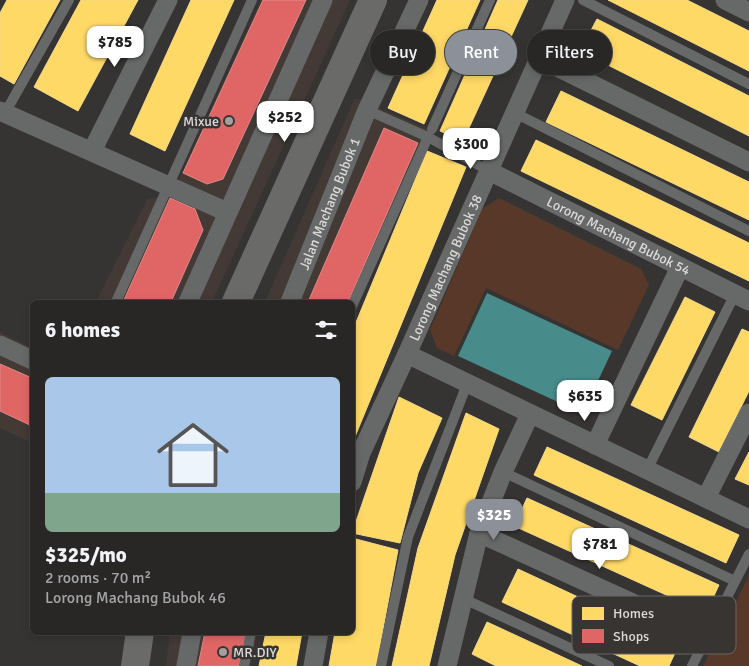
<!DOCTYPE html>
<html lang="en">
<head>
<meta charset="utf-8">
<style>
	:root { --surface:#282726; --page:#343332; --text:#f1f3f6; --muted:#a5a5a7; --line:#444443; --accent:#8c9099 }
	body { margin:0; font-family:Signika,sans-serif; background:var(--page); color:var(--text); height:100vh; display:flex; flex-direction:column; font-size:19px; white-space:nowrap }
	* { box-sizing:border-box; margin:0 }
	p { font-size:16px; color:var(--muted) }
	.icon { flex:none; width:28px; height:28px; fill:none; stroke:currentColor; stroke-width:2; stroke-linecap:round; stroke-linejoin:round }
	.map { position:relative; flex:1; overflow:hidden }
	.side { position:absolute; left:30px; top:300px; width:325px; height:335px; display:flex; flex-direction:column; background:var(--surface); border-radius:8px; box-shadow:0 2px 8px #0003,0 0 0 1px var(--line) }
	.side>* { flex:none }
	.hud { position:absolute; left:370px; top:30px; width:304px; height:45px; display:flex; gap:10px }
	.price { position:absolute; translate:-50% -42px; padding:0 11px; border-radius:10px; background:#fff; color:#222; font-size:16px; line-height:32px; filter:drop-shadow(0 1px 2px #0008) }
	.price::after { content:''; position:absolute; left:50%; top:30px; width:15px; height:11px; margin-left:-8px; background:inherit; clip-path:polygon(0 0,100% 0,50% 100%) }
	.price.on { background:var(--accent); color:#fff }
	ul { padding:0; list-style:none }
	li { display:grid; align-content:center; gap:10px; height:265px; padding:0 15px }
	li+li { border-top:1px solid var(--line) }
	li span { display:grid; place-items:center; height:155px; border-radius:8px; color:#555 }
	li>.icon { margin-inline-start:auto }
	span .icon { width:90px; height:90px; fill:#fffc; stroke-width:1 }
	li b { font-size:21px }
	h2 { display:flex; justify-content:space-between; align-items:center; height:60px; padding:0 15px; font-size:21px }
	.chip { padding:0 18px; border-radius:22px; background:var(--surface); box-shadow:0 2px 8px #0003,0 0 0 1px var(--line); font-size:18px; line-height:45px }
	.chip.on { background:var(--accent); color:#fff }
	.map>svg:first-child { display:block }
</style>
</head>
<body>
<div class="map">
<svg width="749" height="666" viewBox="0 0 749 666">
	<rect width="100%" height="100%" fill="#363433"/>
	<g fill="#433a36">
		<polygon points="261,0 350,0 212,302 96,302 147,200 172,194"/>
		<polygon points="355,98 435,132 353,318 352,302 265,302"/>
		<polygon points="0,332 32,348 32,443 0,428"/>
		<polygon points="170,633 257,633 251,666 166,666"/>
	</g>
	<g fill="#583929">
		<polygon points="499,198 641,269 649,285 618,350 486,288 454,356 437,348 430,330 482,209"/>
		<polygon points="749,576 749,666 703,666"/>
	</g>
	<polygon fill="#478b8b" points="487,293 612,351 588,402 571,408 458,356"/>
	<g fill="#ffd966" stroke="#f4d988">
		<polygon points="7,0 60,0 14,84 0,76 0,13"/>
		<polygon points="81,0 138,0 78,111 34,87"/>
		<polygon points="191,0 234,0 165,151 130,134"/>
		<polygon points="437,0 480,0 424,124 388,108"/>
		<polygon points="498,0 528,0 463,141 440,131"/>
		<polygon points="608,0 687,0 749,31 749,71"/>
		<polygon points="597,19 749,96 749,136 580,51"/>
		<polygon points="561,91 749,182 749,220 546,122"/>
		<polygon points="536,140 749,243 749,281 521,171"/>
		<polygon points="427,151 466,167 352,444 352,332"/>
		<polygon points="685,297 715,312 662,420 631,405"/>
		<polygon points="742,329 749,332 749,391 719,452 689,437"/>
		<polygon points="399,397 442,418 418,473 400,543 352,533"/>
		<polygon points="466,413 499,429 455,555 429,666 392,666 418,548"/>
		<polygon points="547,447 739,535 726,563 534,475"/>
		<polygon points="749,452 749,485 735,479"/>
		<polygon points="527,498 719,585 706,613 514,526"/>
		<polygon points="352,538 398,550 376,666 329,666 335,632 352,632"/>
		<polygon points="518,569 679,644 669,666 640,666 502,602"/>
		<polygon points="487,622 582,666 496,666 472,654"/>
		<polygon points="266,632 302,632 296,666 259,666"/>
	</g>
	<g fill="#e06666" stroke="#df8988">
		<polygon points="263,0 306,0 223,179 207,184 183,173"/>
		<polygon points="384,128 418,143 348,302 308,302"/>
		<polygon points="170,198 195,209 203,230 171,302 123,302"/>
		<polygon points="0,364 32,378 32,426 0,411"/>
		<polygon points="205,632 246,632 240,666 198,666"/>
	</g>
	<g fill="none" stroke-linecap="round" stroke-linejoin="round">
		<g stroke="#676868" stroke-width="10">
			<polyline points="583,0 749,84"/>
			<polyline points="367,110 428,137 489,171"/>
			<polyline points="5,113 69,0"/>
			<polyline points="515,113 749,231"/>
			<polyline points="432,129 490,0"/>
			<polyline points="116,302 252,0"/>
			<polyline points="352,306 428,137"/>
			<polyline points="647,470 735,294"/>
			<polyline points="503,472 735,581"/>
			<polyline points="462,598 609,666"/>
			<polyline points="244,666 251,632"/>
			<polyline points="381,666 408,537 467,384"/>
			<polyline points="692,666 749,554"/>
		</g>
		<g stroke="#676868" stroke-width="19">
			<polyline points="725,0 749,12"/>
			<polyline points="539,58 749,162"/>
			<polyline points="0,111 227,212"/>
			<polyline points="92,151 168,0"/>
			<path id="s1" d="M489 171 749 301"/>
			<polyline points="188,302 323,0"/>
			<path id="s2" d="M290 302 367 110 419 0"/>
			<polyline points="0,345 32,360"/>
			<polyline points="407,354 749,519"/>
			<polyline points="595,445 680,267"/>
			<path id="s3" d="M352 482 361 453 407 354 565 0"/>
			<polyline points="706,498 749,413"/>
			<polyline points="479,533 707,637"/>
			<polyline points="186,666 192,632"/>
			<polyline points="313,666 319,632"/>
			<polyline points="447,666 479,533 503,472 530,414"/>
		</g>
		<g stroke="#6a6a69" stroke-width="28">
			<polyline points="236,302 373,0"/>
			<polyline points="135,666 140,632"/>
		</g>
	</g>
	<g fill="#a2a09f" stroke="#373432" stroke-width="2">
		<circle cx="229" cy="121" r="5"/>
		<circle cx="223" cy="652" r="5"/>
	</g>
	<g text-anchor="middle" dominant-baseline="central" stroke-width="5" stroke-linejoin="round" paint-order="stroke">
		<g font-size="14" fill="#dcdad9" stroke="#373432" text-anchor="end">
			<text x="219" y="121">Mixue</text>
			<text x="233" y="652" text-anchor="start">MR.DIY</text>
		</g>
		<g font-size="14" fill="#dcdad9" stroke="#373432">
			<text stroke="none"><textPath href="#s2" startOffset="106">Jalan Machang Bubok 1</textPath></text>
			<text stroke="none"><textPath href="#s1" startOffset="145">Lorong Machang Bubok 54</textPath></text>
			<text stroke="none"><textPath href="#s3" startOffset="234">Lorong Machang Bubok 38</textPath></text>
		</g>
	</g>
	<rect x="572" y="596" width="164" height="58" rx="8" fill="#373432" stroke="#696664" stroke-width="1"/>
	<rect x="582" y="607" width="22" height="13" fill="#ffd966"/>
	<rect x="582" y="629" width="22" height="14" fill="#e06666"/>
	<g font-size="14" fill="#dcdad9">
		<text x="613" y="618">Homes</text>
		<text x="613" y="641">Shops</text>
	</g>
</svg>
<b class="price" style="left:115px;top:68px">$785</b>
<b class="price" style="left:285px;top:143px">$252</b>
<b class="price" style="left:471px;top:170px">$300</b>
<b class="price" style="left:585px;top:422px">$635</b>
<b class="price on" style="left:494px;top:541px">$325</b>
<b class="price" style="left:600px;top:570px">$781</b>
<div class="hud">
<a class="chip">Buy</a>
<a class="chip on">Rent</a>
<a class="chip">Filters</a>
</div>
<section class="side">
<h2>6 homes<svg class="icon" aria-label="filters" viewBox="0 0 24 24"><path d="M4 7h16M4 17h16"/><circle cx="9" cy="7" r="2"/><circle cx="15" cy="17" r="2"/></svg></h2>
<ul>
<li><span style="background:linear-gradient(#a9c7e8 75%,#7fa58c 0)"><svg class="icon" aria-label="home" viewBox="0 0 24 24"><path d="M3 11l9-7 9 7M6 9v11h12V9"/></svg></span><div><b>$325/mo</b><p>2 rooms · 70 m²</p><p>Lorong Machang Bubok 46</p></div></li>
</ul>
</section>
</div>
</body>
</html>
